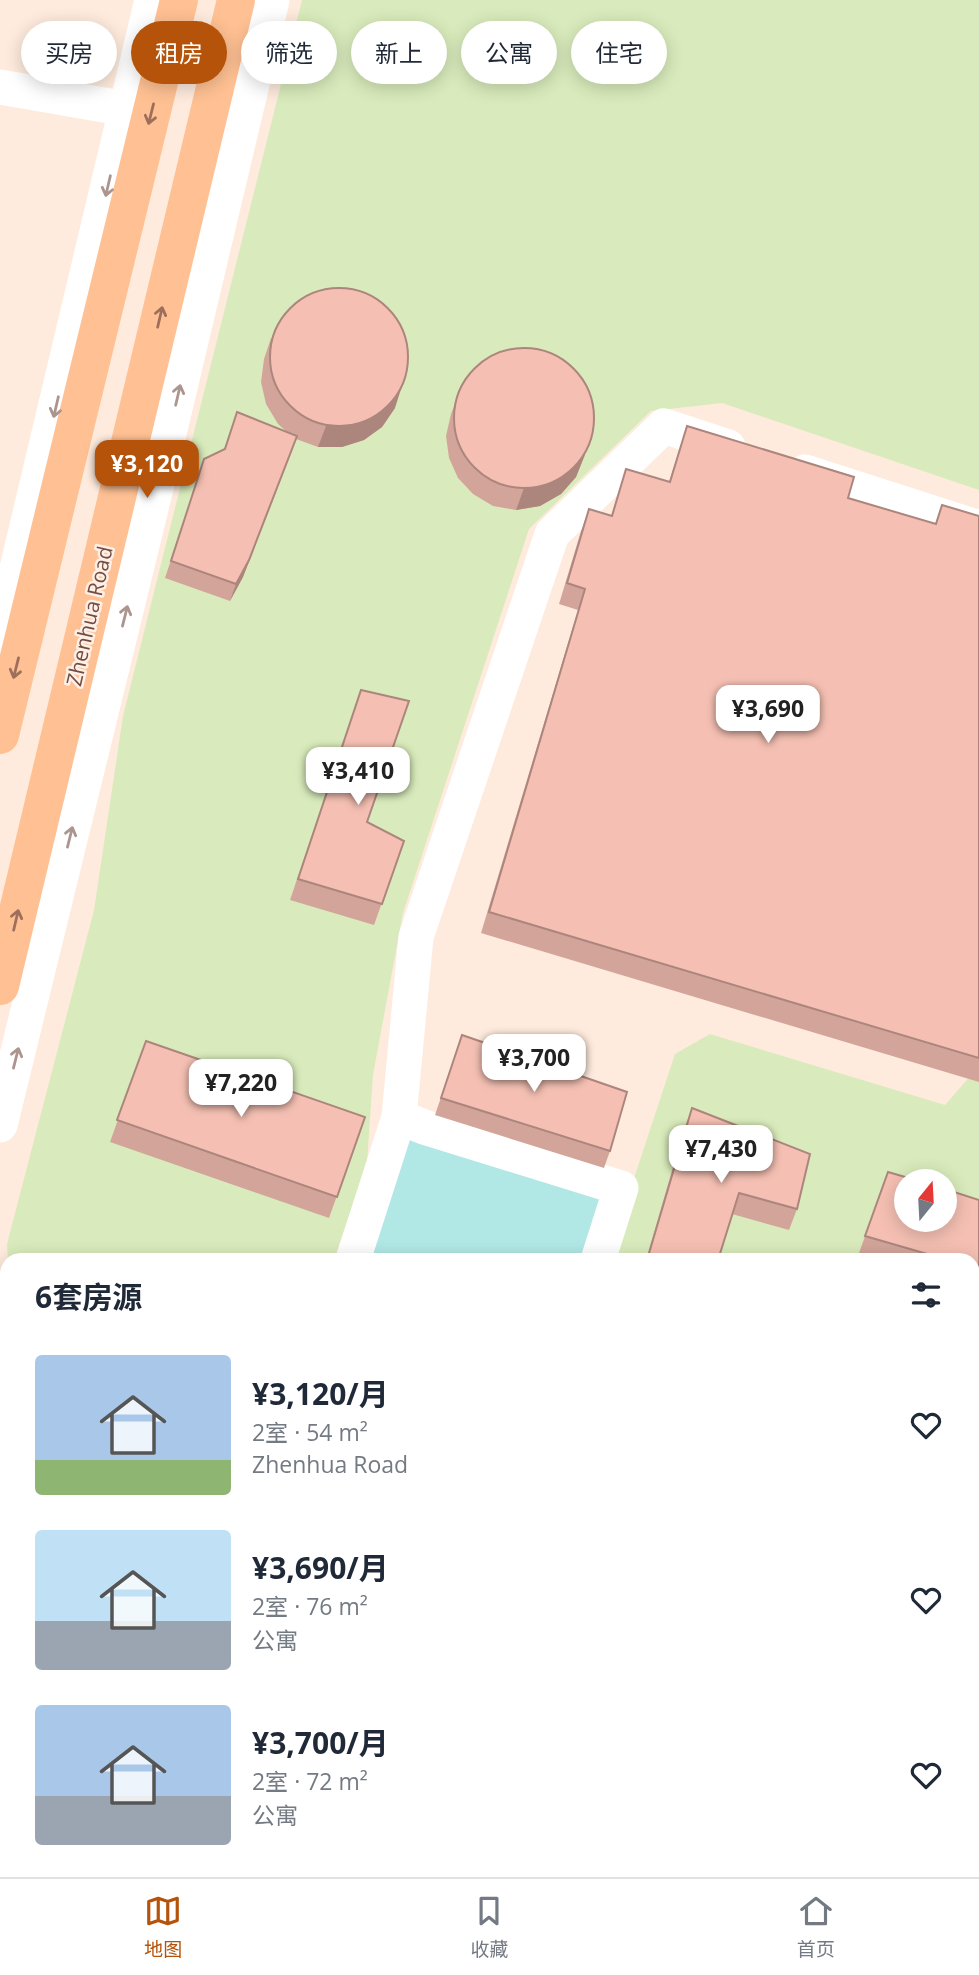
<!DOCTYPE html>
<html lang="zh">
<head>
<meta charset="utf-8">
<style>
	:root { --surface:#fff; --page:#f2f2f3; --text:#1f2937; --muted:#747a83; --line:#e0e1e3; --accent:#b45309 }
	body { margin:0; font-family:"Open Sans","Noto Sans SC",sans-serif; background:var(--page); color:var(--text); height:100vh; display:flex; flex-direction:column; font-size:26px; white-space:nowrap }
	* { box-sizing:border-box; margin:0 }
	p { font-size:23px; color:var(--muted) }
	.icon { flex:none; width:38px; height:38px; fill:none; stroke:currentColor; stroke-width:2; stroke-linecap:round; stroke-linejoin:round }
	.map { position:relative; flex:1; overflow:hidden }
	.side { position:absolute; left:0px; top:1253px; width:980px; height:625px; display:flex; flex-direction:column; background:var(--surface); border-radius:21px 21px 0 0; box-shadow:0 4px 18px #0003 }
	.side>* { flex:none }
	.hud { position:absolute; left:21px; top:21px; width:938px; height:63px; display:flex; gap:14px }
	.needle { width:46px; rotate:18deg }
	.tools { position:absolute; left:894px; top:1169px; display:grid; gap:14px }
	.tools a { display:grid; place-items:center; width:63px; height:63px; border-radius:50%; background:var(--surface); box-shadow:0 4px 18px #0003; font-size:35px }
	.price { position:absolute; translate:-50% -60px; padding:0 16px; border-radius:14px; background:#fff; color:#222; font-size:23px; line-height:46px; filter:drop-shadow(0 2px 4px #0008) }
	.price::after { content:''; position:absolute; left:50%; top:42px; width:21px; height:16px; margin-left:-10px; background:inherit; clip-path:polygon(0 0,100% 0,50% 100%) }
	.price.on { background:var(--accent); color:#fff }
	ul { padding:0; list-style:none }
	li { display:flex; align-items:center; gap:21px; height:175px; padding:0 35px }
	li span { display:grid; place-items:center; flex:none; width:196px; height:140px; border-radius:7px; color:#555 }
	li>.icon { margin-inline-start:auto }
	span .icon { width:84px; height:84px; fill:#fffc; stroke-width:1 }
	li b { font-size:30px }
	h2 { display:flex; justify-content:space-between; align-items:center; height:84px; padding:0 35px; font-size:30px }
	.pill { padding:0 24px; border-radius:32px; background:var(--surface); box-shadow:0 4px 18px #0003; font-size:24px; line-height:63px }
	.pill.on { background:var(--accent); color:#fff }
	.dock { display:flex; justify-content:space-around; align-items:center; height:98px; border-top:2px solid var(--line); background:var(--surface); font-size:19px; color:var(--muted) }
	.dock a { display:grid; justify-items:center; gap:4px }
	.dock .on { color:var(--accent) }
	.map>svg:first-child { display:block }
</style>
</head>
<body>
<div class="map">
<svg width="979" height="1877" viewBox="0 0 979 1877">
	<rect width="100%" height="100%" fill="#feebdd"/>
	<g fill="#d9ebbc" fill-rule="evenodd">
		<polygon points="302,0 979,0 979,490 722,403 651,411 529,529 403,913 373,1075 367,1163 334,1260 8,1260 7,1244 94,910 123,716"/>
		<path d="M710 1034 945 1105 979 1066V1334L973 1338V1260H607L675 1054ZM906 1181H945V1220H906Z"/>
		<polygon points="0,1508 7,1516 7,1612 0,1603"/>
		<polygon points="0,1712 7,1719 7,1790 0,1782"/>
		<polygon points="81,1871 144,1871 150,1877 87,1877"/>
		<polygon points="229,1871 327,1871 333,1877 234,1877"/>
		<polygon points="515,1871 662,1871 666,1877 521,1877"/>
	</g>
	<polygon fill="#b1e8e5" stroke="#97dad7" stroke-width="2" points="399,1117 621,1188 598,1260 353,1260"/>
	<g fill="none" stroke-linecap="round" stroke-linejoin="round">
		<g stroke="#fff" stroke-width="35">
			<polyline points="0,87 127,109"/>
			<polyline points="805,472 979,528"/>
			<polyline points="0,640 152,0"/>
			<polyline points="399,1117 424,1127 621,1188 598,1260"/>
			<polyline points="0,1125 157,484 272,0"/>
			<polyline points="353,1260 399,1117 416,937 552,534 664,426 728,447"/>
			<polyline points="973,1389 979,1385"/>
			<polyline points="0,1603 7,1612"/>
			<polyline points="229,1871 234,1877"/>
		</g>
		<g stroke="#ffc193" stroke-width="38">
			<polyline points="0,735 179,0"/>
			<polyline points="0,986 236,0"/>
			<polyline points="0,1386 7,1397"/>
			<polyline points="0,1462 7,1470"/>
			<polyline points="383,1871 389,1877"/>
			<polyline points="454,1871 460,1877"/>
		</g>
	</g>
	<g fill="#d3a59a">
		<polygon points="271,338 395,408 382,427 364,440 342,447 318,447 296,439 243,577 230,601 165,578 204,459 224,449 237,412 288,433 278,424 266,404 261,382 264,359"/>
		<polygon points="459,393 585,455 576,477 561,494 540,506 516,510 493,506 473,494 458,478 449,458 446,436 451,414"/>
		<polygon points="687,426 848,498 935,524 942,505 979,516 979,1082 481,933 578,610 559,604 581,531 589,509 611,516 626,469 669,482"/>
		<polygon points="361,690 367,822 404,841 374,925 290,900"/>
		<polygon points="462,1035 610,1151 604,1168 435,1115"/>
		<polygon points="146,1041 365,1117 329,1218 110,1142"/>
		<polygon points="692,1108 797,1209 789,1230 732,1214 718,1260 646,1260 684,1129"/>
		<polygon points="888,1172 979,1200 979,1287 973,1285 973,1260 884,1260 859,1253"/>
		<polygon points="979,1733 979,1840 973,1834 973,1739"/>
		<polygon points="691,1871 879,1871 876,1877 697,1877"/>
		<polygon points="894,1871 973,1871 979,1877 892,1877"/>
	</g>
	<g fill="#ac867d">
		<polygon points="402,386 395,408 382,427 364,440 342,447 318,447 326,426"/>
		<polygon points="593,434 576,477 561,494 540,506 516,510 524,488"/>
		<polygon points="291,453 243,577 230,601 236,584"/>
		<polygon points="876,1871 879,1871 876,1877 869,1877"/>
	</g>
	<g fill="#f5c0b3" stroke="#ac867d" stroke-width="2">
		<circle cx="339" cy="357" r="69"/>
		<circle cx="524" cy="418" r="70"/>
		<polygon points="237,412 297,436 249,560 236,584 171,561 204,459 225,449"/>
		<polygon points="687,426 854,477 848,498 936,524 942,505 979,516 979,1058 489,912 585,589 567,583 589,509 612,516 626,469 670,482"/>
		<polygon points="361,690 409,701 367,822 404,841 382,904 298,879"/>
		<polygon points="462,1035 627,1092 610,1151 441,1098"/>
		<polygon points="146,1041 365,1117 337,1197 117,1120"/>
		<polygon points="692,1108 810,1154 797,1209 739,1193 718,1260 647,1260"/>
		<polygon points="888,1172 919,1181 906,1181 906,1220 945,1220 945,1189 979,1200 979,1269 973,1267 973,1260 948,1260 865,1236"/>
		<polygon points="979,1733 979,1811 973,1805 973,1739"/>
		<polygon points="973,1841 979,1847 979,1877 904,1877 899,1871 973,1871"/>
		<polygon points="719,1871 876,1871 869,1877 724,1877"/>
	</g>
	<defs><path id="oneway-shaft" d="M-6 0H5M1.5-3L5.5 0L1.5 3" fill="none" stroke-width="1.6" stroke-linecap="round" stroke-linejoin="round" transform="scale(1.75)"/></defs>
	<g stroke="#9e6f5c">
		<use href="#oneway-shaft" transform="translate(151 114) rotate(104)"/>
		<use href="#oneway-shaft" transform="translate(160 317) rotate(-77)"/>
		<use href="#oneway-shaft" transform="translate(16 668) rotate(104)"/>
		<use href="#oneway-shaft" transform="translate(16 920) rotate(-77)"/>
	</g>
	<g stroke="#ac948f">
		<use href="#oneway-shaft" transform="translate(108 186) rotate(103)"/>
		<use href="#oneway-shaft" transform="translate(178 395) rotate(-77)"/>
		<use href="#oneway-shaft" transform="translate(56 407) rotate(103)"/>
		<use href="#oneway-shaft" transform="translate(125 616) rotate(-76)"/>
		<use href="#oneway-shaft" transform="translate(70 837) rotate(-76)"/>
		<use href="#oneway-shaft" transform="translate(16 1058) rotate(-76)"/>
	</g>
	<g text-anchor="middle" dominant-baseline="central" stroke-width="5" stroke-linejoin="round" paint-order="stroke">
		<g font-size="21" fill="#744c45" stroke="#fff0e5">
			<text transform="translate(89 616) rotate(-77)">Zhenhua Road</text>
		</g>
	</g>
</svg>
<div class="tools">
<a><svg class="needle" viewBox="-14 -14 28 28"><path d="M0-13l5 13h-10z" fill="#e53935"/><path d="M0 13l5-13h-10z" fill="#747a83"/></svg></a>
</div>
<b class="price on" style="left:147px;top:500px">¥3,120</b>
<b class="price" style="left:768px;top:745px">¥3,690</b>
<b class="price" style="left:358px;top:807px">¥3,410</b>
<b class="price" style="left:534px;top:1094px">¥3,700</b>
<b class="price" style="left:241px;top:1119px">¥7,220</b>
<b class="price" style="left:721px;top:1185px">¥7,430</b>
<div class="hud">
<a class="pill">买房</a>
<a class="pill on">租房</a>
<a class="pill">筛选</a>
<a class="pill">新上</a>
<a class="pill">公寓</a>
<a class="pill">住宅</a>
</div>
<section class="side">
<h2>6套房源<svg class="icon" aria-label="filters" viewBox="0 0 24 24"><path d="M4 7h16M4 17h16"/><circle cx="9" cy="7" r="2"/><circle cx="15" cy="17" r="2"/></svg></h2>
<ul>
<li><span style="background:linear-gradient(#a9c7e8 75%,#8fb573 0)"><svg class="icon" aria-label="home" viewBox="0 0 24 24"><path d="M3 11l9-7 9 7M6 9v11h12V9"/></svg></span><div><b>¥3,120/月</b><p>2室 · 54 m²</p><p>Zhenhua Road</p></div><svg class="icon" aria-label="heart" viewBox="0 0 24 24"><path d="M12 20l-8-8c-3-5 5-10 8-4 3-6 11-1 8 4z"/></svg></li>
<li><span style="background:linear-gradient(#bfe0f5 65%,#9aa5b1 0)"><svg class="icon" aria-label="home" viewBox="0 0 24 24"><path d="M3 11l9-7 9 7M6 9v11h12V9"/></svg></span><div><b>¥3,690/月</b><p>2室 · 76 m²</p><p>公寓</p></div><svg class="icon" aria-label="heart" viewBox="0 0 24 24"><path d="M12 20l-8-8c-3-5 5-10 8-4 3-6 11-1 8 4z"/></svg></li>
<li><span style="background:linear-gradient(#a9c7e8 65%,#9aa5b1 0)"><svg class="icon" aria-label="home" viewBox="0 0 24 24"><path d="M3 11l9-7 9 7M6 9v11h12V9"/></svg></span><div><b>¥3,700/月</b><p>2室 · 72 m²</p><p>公寓</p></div><svg class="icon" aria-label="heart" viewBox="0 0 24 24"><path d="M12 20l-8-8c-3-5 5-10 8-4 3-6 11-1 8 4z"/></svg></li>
</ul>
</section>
</div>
<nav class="dock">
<a class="on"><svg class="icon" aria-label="map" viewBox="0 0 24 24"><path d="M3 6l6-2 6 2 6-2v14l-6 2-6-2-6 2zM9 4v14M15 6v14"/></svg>地图</a>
<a><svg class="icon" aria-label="saved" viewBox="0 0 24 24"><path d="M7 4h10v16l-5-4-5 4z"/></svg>收藏</a>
<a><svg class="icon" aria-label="home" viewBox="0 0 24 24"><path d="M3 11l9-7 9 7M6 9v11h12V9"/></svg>首页</a>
</nav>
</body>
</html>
